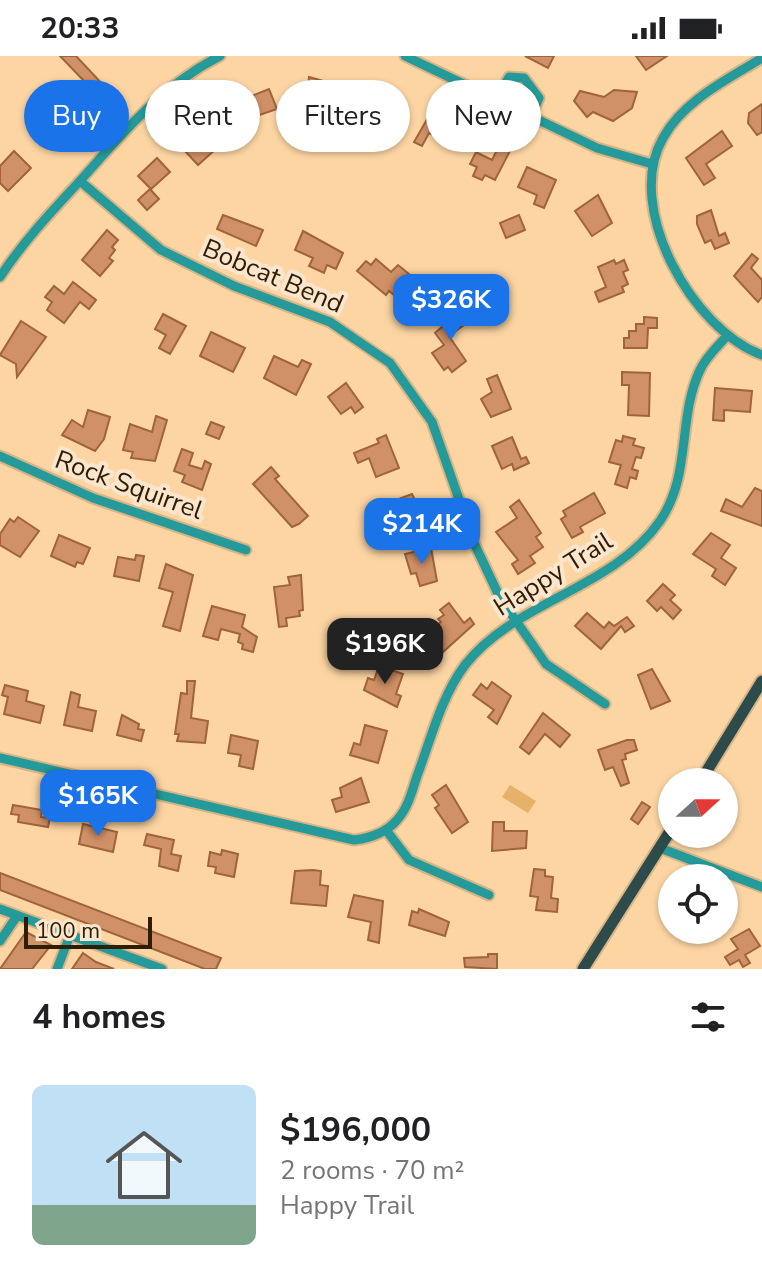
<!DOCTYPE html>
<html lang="en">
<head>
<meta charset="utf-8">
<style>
	:root { --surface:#fff; --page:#f2f2f2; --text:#202124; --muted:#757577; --line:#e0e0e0; --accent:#1a73e8 }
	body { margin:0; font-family:"Nunito Sans",sans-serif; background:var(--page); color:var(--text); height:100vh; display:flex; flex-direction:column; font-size:30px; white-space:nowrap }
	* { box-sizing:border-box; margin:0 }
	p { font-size:26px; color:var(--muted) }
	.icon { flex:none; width:44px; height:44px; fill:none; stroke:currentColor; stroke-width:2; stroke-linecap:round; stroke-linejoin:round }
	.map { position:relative; height:913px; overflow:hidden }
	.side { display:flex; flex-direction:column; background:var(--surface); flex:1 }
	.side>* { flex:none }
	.hud { position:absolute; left:24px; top:24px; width:714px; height:72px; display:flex; gap:16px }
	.needle { width:52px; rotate:69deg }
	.tools { position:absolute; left:658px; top:712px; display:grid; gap:16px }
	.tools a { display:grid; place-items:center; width:80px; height:80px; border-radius:50%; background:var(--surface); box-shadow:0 2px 6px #0004; font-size:40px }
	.scale { position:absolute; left:24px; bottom:20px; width:128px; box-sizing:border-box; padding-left:8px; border:4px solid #301e04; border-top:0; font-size:22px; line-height:28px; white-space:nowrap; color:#301e04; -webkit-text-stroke:6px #fae6ce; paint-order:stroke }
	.price { position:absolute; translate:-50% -68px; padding:0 18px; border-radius:16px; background:var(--accent); color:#fff; font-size:26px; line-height:52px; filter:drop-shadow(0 2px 4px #0008) }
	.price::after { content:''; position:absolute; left:50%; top:48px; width:24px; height:18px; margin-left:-12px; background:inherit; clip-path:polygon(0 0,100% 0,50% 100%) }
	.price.current { background:#222; color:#fff }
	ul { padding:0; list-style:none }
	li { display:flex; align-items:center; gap:24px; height:200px; padding:0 32px }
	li+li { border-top:2px solid var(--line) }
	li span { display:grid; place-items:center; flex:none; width:224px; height:160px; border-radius:12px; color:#555 }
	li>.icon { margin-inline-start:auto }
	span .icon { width:96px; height:96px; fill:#fffc; stroke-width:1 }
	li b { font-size:34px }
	h2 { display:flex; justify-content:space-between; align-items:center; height:96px; padding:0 32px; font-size:34px }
	.tag { padding:0 28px; border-radius:36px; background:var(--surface); box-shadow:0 2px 6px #0004; font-size:28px; line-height:72px }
	.tag.current { background:var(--accent); color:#fff }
	.status { display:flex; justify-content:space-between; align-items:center; height:56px; padding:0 40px; background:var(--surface); direction:ltr }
	.status svg { height:22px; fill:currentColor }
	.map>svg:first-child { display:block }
</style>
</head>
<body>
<div class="status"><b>20:33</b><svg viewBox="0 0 49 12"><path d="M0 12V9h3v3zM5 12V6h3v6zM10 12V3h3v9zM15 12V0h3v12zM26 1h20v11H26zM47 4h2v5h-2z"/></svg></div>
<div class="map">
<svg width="762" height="913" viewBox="0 0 762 913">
	<rect width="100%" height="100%" fill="#fcd5a3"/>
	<polygon fill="#e6b168" points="510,729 536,745 528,757 502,741"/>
	<g fill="#d19166" stroke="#a0633a" stroke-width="2">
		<polygon points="60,0 76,0 106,32 86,51 82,47 78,51 70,43 86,27"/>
		<polygon points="525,0 554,0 548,12"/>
		<polygon points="636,0 667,0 646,14"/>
		<polygon points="309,21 334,28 332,54 306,52"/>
		<polygon points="269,33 277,53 245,64 240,51 251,46 249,41"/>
		<polygon points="614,34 637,36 632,52 613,65 593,56 587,61 574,45 580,35 604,41"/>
		<polygon points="367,36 394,48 391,56 400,59 397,70 360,56"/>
		<polygon points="762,48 762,76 757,79 748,67 749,57"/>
		<polygon points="202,55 218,73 207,82 216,93 198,109 184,94 194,83 190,78 194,73 189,67"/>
		<polygon points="429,60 457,70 447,87 429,77 422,90 414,86"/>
		<polygon points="722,75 732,90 706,108 715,122 704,129 686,102"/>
		<polygon points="500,88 511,93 495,124 485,119 482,124 473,120 477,111 470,108 476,96 492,104"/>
		<polygon points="14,95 31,112 8,135 0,127 0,110"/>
		<polygon points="157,102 170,116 151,133 138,120"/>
		<polygon points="527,111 556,124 544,152 534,148 537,139 518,131"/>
		<polygon points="150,133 159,143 147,154 138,144"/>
		<polygon points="598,139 612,167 592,180 575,155"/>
		<polygon points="711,154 719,180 725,177 729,187 715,193 711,184 705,187 697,168 697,160"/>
		<polygon points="223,159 263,174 256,190 217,173"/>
		<polygon points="519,159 525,174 506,182 500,167"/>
		<polygon points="107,174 118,184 112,191 115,194 109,202 113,205 100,220 82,204"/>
		<polygon points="303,175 343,197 336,213 327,209 324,217 309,210 313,202 295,194"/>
		<polygon points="752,198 758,203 751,212 762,224 762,241 758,246 734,220"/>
		<polygon points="376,203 391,216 398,209 420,227 416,232 424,239 410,257 416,262 410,269 397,258 405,248 389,235 386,239 357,215 366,205 371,209"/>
		<polygon points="614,204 616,208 624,204 628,214 623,216 628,228 622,231 624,236 599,246 595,236 606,231 598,211"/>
		<polygon points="73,226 96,244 89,253 80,246 64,267 47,254 52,246 45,241 54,230 64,238"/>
		<polygon points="464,252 472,263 449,280 466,305 452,316 448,311 444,314 432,297 444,289 435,277"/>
		<polygon points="163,258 186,270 170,298 159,292 166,279 155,273"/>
		<polygon points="644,261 657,262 657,272 648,272 647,292 624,292 624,282 629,282 629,275 636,275 636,268 644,268"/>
		<polygon points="21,265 46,281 17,321 16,308 0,299"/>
		<polygon points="211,276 245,292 233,316 200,300"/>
		<polygon points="274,300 298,311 302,304 311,308 296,339 264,322"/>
		<polygon points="622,316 650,317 649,360 628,359 629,329 622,329"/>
		<polygon points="497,319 511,353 491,361 481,343 492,336 487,323"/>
		<polygon points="346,327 363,351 355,357 351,351 341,358 328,341"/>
		<polygon points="715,332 752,335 750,356 724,354 724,365 713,364"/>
		<polygon points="88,354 110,361 104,383 95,395 62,379 72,364 83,371"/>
		<polygon points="156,360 167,364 155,405 131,402 133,396 123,394 130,368 152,376"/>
		<polygon points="211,366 224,371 219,383 206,378"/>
		<polygon points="386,379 399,412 376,421 369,402 358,407 354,397 379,387 377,383"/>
		<polygon points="623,380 635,383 633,389 644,392 641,402 636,401 632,413 638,415 636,423 630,421 627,432 615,428 621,409 609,406 616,384 622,386"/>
		<polygon points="512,381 521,403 526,401 529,407 514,414 512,408 502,413 492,390"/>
		<polygon points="182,393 193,397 189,409 202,413 205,405 211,408 202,434 182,426 185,419 174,415"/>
		<polygon points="271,411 279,420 275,423 308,460 299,468 292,471 253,428"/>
		<polygon points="755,432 762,435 762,470 721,455 726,443 742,451"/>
		<polygon points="594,437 605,457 580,471 583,476 572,482 561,463 566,460 563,455"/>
		<polygon points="412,438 426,466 393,477 390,467 400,464 393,445"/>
		<polygon points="519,444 541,477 536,481 543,491 530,500 535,507 518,518 512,508 518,504 496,476 517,462 510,451"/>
		<polygon points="18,461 39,475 20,501 0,489 0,478 10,463 14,466"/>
		<polygon points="711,477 730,489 721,502 736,512 725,529 712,520 716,513 693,498"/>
		<polygon points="59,479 90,492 83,508 77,506 75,511 51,500"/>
		<polygon points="431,492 437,525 420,530 416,517 411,518 405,498"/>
		<polygon points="136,499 144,500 139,525 114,520 118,501 135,504"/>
		<polygon points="166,508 193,519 180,575 163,570 173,536 159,532"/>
		<polygon points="301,519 303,554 299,555 300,560 286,562 287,570 279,571 274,531 290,529 288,521"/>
		<polygon points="663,528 675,539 670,544 681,554 673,563 661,551 657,555 647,545"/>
		<polygon points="449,547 464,567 470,562 474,568 442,597 430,582 435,579 431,574 441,566 438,563 444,559 440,554"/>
		<polygon points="212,550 245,559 242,571 257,581 253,596 242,593 243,588 238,586 240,578 221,573 218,584 203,580"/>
		<polygon points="587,557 604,572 609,566 614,570 627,561 634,570 625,576 621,570 601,593 575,570"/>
		<polygon points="379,610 403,618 396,638 401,640 397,651 364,634 368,622 374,624"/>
		<polygon points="652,613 670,645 651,653 638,619"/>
		<polygon points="187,625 195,625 191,662 208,665 205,687 177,685 179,678 175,678 181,637 187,638"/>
		<polygon points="492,626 511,640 497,668 488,661 494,654 473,639 481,628 487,633"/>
		<polygon points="5,629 28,635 26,645 44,650 40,667 4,658 8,641 2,639"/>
		<polygon points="71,636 80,639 78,651 96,655 92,675 64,669"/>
		<polygon points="543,657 570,679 560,691 545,678 529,698 520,691"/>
		<polygon points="122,659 139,668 138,673 144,674 141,685 117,679"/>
		<polygon points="365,669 387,675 378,707 350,699 354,687 360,689"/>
		<polygon points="231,679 258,685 253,713 239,710 241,699 228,697"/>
		<polygon points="627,684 634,684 637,694 625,698 626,703 622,704 629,727 621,730 613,711 605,714 598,694"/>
		<polygon points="361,722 369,746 336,756 332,744 342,741 340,732"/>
		<polygon points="446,729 468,766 452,777 435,752 439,749 432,739"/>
		<polygon points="642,746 650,751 638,768 631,763"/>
		<polygon points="13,749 42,754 41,761 50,762 48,771 18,766 19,759 11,758"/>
		<polygon points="493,766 504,766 504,775 527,775 526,792 492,795"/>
		<polygon points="83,768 117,776 113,796 79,788"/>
		<polygon points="147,778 174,784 171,798 181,800 178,815 159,810 161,793 144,789"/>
		<polygon points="222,794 238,798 234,821 215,817 216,811 208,810 210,796 221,799"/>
		<polygon points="534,813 545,814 545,820 553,821 551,842 558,843 557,856 536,854 538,841 530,840"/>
		<polygon points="313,814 321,815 320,829 328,830 326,850 291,847 295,815"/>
		<polygon points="0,817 221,902 216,913 205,913 0,834"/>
		<polygon points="354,839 383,845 379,887 368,884 371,866 348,861"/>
		<polygon points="419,853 449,866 445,880 409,869 412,855 418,857"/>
		<polygon points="749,873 760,890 745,899 750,907 743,911 739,904 730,909 725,901 738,893 731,883"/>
		<polygon points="26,876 51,889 32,913 0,913"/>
		<polygon points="83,897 96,906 114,913 72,913"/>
		<polygon points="488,898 497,898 497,913 465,911 464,902 488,901"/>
	</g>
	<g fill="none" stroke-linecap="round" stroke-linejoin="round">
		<g stroke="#d7b486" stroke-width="13">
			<g id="minor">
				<polyline points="405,0 597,92 652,108"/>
				<path d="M762 2C727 24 684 44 663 82 623 152 693 274 762 299"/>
				<polyline points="497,44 509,21 524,22 539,42 531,60"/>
				<polyline points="80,125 161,194 234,230 330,266 390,307 432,366 475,489 500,542 546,608 605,648"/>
				<path d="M0 221C23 186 51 156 79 126 123 77 161 30 220 0"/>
				<polyline points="0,400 93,442 246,494"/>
				<path d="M0 702 354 784C370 782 386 777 397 764 408 752 412 735 417 720 431 683 441 641 465 609 515 545 613 533 660 465 692 418 677 363 700 314 706 301 717 291 726 281"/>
				<polyline points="386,774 409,804 489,839"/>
				<polyline points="660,792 762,831"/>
				<polyline points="0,853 70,879 57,913"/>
				<polyline points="70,879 162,913"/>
				<polyline points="0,885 17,860"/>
			</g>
		</g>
		<g stroke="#d7b486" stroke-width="15">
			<g id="major">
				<polyline points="700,726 762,625"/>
				<polyline points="583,913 672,772"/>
			</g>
		</g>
		<use href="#minor" stroke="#249b9a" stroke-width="9"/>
		<use href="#major" stroke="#2c4b4a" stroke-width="11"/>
	</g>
	<g text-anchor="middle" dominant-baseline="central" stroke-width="8" stroke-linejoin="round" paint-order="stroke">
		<g font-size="26" fill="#301e04" stroke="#fae6ce">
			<text transform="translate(273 220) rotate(23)">Bobcat Bend</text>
			<text transform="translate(129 429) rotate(20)">Rock Squirrel</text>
			<text transform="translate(553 518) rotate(-32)">Happy Trail</text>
		</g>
	</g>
</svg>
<div class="tools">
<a><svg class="needle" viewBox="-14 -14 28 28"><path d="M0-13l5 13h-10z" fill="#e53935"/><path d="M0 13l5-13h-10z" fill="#757577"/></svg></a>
<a><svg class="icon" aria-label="locate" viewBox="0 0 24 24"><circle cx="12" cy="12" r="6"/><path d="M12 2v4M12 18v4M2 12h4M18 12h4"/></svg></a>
</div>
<div class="scale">100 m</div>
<b class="price" style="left:451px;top:286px">$326K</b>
<b class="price" style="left:422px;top:510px">$214K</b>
<b class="price current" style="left:385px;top:630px">$196K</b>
<b class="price" style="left:98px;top:782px">$165K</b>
<div class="hud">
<a class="tag current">Buy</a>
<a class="tag">Rent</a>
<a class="tag">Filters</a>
<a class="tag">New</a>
</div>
</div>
<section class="side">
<h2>4 homes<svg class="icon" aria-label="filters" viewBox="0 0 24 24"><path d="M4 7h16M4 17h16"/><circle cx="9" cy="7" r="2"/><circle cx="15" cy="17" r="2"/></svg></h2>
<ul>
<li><span style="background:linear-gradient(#bfe0f5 75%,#7fa58c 0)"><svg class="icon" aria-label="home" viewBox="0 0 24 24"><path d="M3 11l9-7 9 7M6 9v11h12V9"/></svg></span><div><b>$196,000</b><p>2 rooms · 70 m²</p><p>Happy Trail</p></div></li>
</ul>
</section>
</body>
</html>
